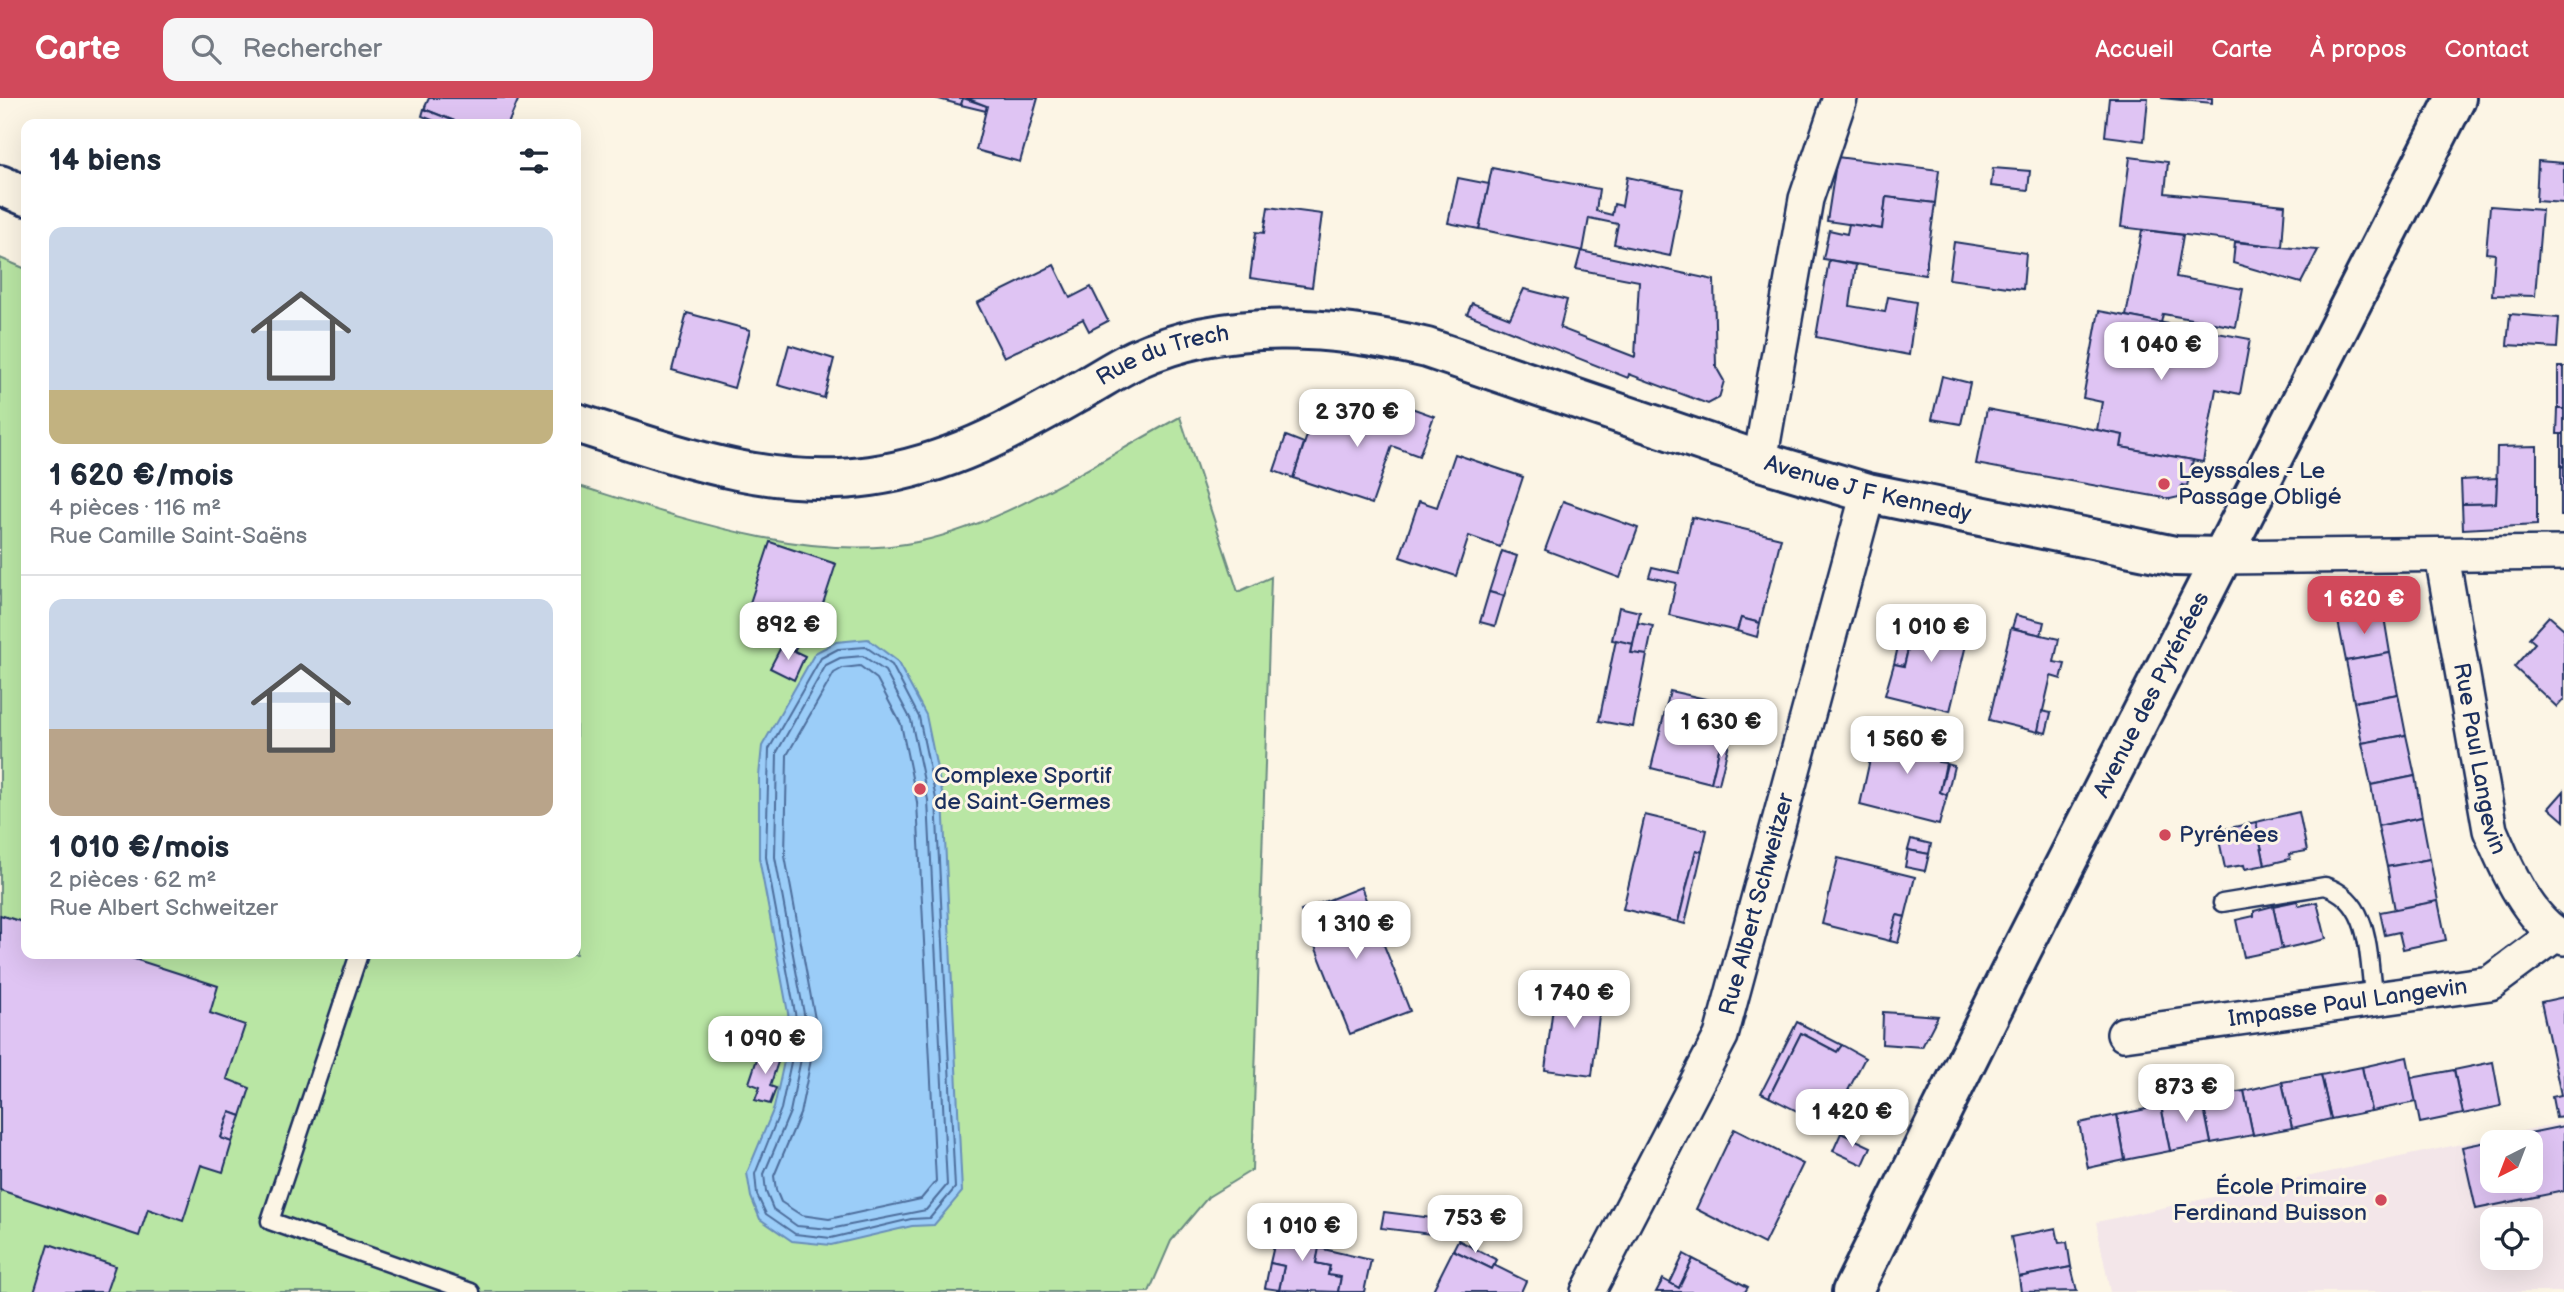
<!DOCTYPE html>
<html lang="fr">
<head>
<meta charset="utf-8">
<style>
	:root { --surface:#fff; --page:#f6f6f7; --text:#1f2937; --muted:#747a83; --line:#e0e1e3; --accent:#d1495b }
	body { margin:0; font-family:"Balsamiq Sans",sans-serif; background:var(--page); color:var(--text); height:100vh; display:flex; flex-direction:column; font-size:26px; white-space:nowrap }
	* { box-sizing:border-box; margin:0 }
	p { font-size:23px; color:var(--muted) }
	.icon { flex:none; width:38px; height:38px; fill:none; stroke:currentColor; stroke-width:2; stroke-linecap:round; stroke-linejoin:round }
	.map { position:relative; flex:1; overflow:hidden }
	.drawer { position:absolute; left:21px; top:21px; width:560px; height:840px; display:flex; flex-direction:column; background:var(--surface); border-radius:14px; box-shadow:0 7px 28px #0002 }
	.drawer>* { flex:none }
	.needle { width:46px; rotate:222deg }
	.controls { position:absolute; left:2480px; top:1032px; display:grid; gap:14px }
	.controls a { display:grid; place-items:center; width:63px; height:63px; border-radius:14px; background:var(--surface); box-shadow:0 7px 28px #0002; font-size:35px }
	.price { position:absolute; translate:-50% -60px; padding:0 16px; border-radius:14px; background:#fff; color:#222; font-size:23px; line-height:46px; filter:drop-shadow(0 2px 4px #0008) }
	.price::after { content:''; position:absolute; left:50%; top:42px; width:21px; height:16px; margin-left:-10px; background:inherit; clip-path:polygon(0 0,100% 0,50% 100%) }
	.price.selected { background:var(--accent); color:#fff }
	ul { padding:0; list-style:none }
	li { display:grid; align-content:center; gap:14px; height:371px; padding:0 28px }
	li+li { border-top:2px solid var(--line) }
	li span { display:grid; place-items:center; height:217px; border-radius:14px; color:#555 }
	li>.icon { margin-inline-start:auto }
	span .icon { width:126px; height:126px; fill:#fffc; stroke-width:1 }
	li b { font-size:30px }
	h2 { display:flex; justify-content:space-between; align-items:center; height:84px; padding:0 28px; font-size:30px }
	header { display:flex; align-items:center; gap:42px; box-sizing:border-box; height:98px; padding:0 35px; background:var(--accent); color:#fff }
	header strong { font-size:33px }
	nav { display:flex; gap:38px; margin-inline-start:auto; font-size:24px }
	.search { width:490px; height:63px; background:var(--page); display:flex; align-items:center; gap:18px; box-sizing:border-box; padding:0 24px; border-radius:14px; color:var(--muted); font-size:26px }
	.map>svg:first-child { display:block }
</style>
</head>
<body>
<header>
<strong>Carte</strong>
<div class="search"><svg class="icon" aria-label="search" viewBox="0 0 24 24"><circle cx="10" cy="10" r="6"/><path d="M15 15l6 6"/></svg>Rechercher</div>
<nav><a>Accueil</a><a>Carte</a><a>À propos</a><a>Contact</a></nav>
</header>
<div class="map">
<svg width="2564" height="1194" viewBox="0 0 2564 1194">
	<rect width="100%" height="100%" fill="#fcf5e5"/>
	<filter id="ink" filterUnits="userSpaceOnUse"><feTurbulence type="fractalNoise" baseFrequency=".0143" numOctaves="2"/><feDisplacementMap in="SourceGraphic" scale="14" xChannelSelector="R" yChannelSelector="G"/><feConvolveMatrix kernelMatrix="1 2 1 2 8 2 1 2 1" color-interpolation-filters="sRGB"/></filter>
	<g filter="url(#ink)">
		<path fill="#f3e6e9" fill-rule="evenodd" d="M2564 1024V1194H2110L2096 1124ZM2492 1045H2530V1083H2492ZM2492 1122H2530V1160H2492Z"/>
		<path fill="#b9e6a4" stroke="#6a8a81" stroke-width="2" d="M0 160 26 171V856H576V387C679 419 809 466 917 444 1007 425 1100 362 1180 319L1238 494 1271 479 1252 1072 1208 1099 1171 1143 1149 1194H0Z"/>
		<polygon fill="#9bcdf8" stroke="#688eba" stroke-width="2" points="868,541 897,563 926,617 943,700 962,1094 934,1127 912,1128 831,1147 792,1143 760,1121 751,1099 747,1075 774,1010 791,931 759,760 759,678 762,648 815,555 836,544"/>
		<g fill="none" stroke-linecap="round" stroke-linejoin="round">
			<g stroke="#4e6e9c" stroke-width="2">
				<polygon points="866,549 892,567 919,619 936,701 955,1090 930,1120 911,1121 831,1140 795,1136 766,1116 757,1097 755,1076 781,1011 798,931 766,759 769,651 821,560 838,551"/>
				<polygon points="863,558 885,573 911,622 928,702 947,1087 926,1112 830,1131 797,1128 773,1111 766,1094 764,1076 790,1014 807,932 775,759 777,654 826,567 840,560"/>
				<polygon points="860,568 877,581 901,626 917,704 936,1083 921,1101 829,1121 801,1117 781,1104 776,1092 774,1078 800,1016 817,932 785,758 787,657 834,575 843,570"/>
			</g>
		</g>
		<g fill="#dfc4f3" stroke="#1b2f5e" stroke-width="2" fill-rule="evenodd">
			<polygon points="429,0 519,0 508,26 462,26 424,11"/>
			<polygon points="935,0 963,0 961,7"/>
			<polygon points="963,0 987,8 986,13 961,7"/>
			<polygon points="966,0 1038,0 1020,64 976,52 987,8"/>
			<polygon points="2109,0 2148,0 2144,43 2105,38"/>
			<polygon points="2161,0 2212,0 2212,5"/>
			<polygon points="424,11 462,26 442,26 422,18"/>
			<polygon points="1837,59 1939,72 1935,105 1886,99 1882,131 1827,123"/>
			<polygon points="2130,59 2168,64 2165,95 2285,107 2282,149 2121,129"/>
			<polygon points="2538,63 2564,65 2564,105 2536,103"/>
			<polygon points="1492,70 1599,91 1596,113 1612,117 1614,106 1622,108 1627,79 1683,91 1670,158 1614,146 1618,126 1589,120 1583,153 1479,131"/>
			<polygon points="1993,70 2030,73 2028,92 1991,88"/>
			<polygon points="1458,80 1489,86 1479,131 1448,125"/>
			<polygon points="1886,99 1935,105 1925,177 1823,161 1829,132 1847,136 1849,126 1882,131"/>
			<polygon points="2490,108 2542,112 2535,198 2492,197 2495,156 2486,155"/>
			<polygon points="1268,109 1322,116 1312,189 1250,180 1256,134 1264,135"/>
			<polygon points="2142,132 2183,137 2176,179 2243,191 2236,229 2163,216 2161,225 2126,218"/>
			<polygon points="1954,144 2026,155 2023,191 1949,181"/>
			<polygon points="2235,144 2282,149 2318,152 2301,185 2233,165"/>
			<polygon points="1581,153 1714,182 1716,269 1724,283 1719,300 1708,306 1629,276 1628,280 1467,216 1472,205 1510,220 1524,191 1567,202 1560,230 1635,259 1639,183 1576,171"/>
			<polygon points="1829,162 1856,167 1850,208 1885,214 1888,199 1916,204 1909,257 1816,239"/>
			<polygon points="1054,167 1070,200 1091,189 1108,223 1089,233 1083,221 1004,259 977,205"/>
			<polygon points="2099,213 2250,241 2240,296 2216,291 2203,364 2121,349 2123,337 2097,332 2102,304 2083,300"/>
			<polygon points="687,215 750,232 734,290 672,272"/>
			<polygon points="2510,216 2559,220 2557,250 2507,247"/>
			<polygon points="789,247 834,261 824,300 778,287"/>
			<rect x="2558" y="269" width="6" height="42"/>
			<polygon points="1942,278 1970,285 1961,326 1932,321"/>
			<polygon points="1361,304 1375,309 1372,317 1400,327 1406,308 1434,318 1419,358 1392,348 1372,406 1293,380 1316,310 1345,319 1347,315 1356,318"/>
			<polygon points="1375,309 1403,319 1400,327 1372,317"/>
			<polygon points="1987,311 2123,337 2121,349 2193,362 2187,388 2182,387 2179,399 2170,401 1976,366"/>
			<polygon points="2558,311 2564,311 2564,336 2557,336"/>
			<polygon points="2561,336 2564,336 2564,369 2561,368"/>
			<polygon points="1286,338 1304,345 1293,380 1274,373"/>
			<polygon points="2537,348 2537,427 2463,431 2462,406 2496,405 2497,349"/>
			<polygon points="1455,356 1523,379 1500,449 1469,438 1456,478 1400,459 1419,403 1437,409"/>
			<polygon points="2561,368 2564,369 2564,418 2561,418"/>
			<polygon points="2497,380 2496,405 2462,406 2461,382"/>
			<polygon points="1563,403 1638,430 1620,480 1545,452"/>
			<polygon points="1692,419 1781,440 1760,525 1741,520 1737,533 1669,517 1676,485 1649,479 1652,469 1679,475"/>
			<polygon points="770,444 836,466 811,542 745,520"/>
			<polygon points="1502,453 1517,458 1504,498 1489,494"/>
			<polygon points="1489,494 1504,498 1495,528 1480,524"/>
			<polygon points="1619,509 1640,514 1633,546 1612,542"/>
			<polygon points="1907,510 1940,518 1938,527 1915,523 1904,568 1894,566"/>
			<polygon points="2383,513 2390,555 2346,563 2338,523"/>
			<polygon points="2016,517 2044,524 2041,537 2012,530"/>
			<polygon points="1940,518 1971,526 1950,613 1885,597 1894,566 1904,568 1915,523 1938,527"/>
			<polygon points="2549,518 2564,531 2564,601 2557,609 2514,569 2535,545 2529,540"/>
			<polygon points="1741,520 1760,525 1757,539 1737,533"/>
			<polygon points="1638,525 1653,528 1647,557 1631,555"/>
			<polygon points="2011,530 2059,541 2054,564 2065,566 2061,581 2051,578 2038,634 1989,622"/>
			<polygon points="789,534 802,538 794,553 782,547"/>
			<polygon points="1616,542 1633,546 1631,555 1647,557 1633,629 1599,623"/>
			<polygon points="782,547 805,558 794,582 770,570"/>
			<polygon points="2390,555 2398,596 2354,604 2346,563"/>
			<polygon points="1670,593 1737,608 1731,637 1723,635 1711,685 1651,670"/>
			<polygon points="2398,596 2406,637 2362,645 2354,604"/>
			<polygon points="2042,613 2051,615 2046,635 2038,633"/>
			<polygon points="1890,626 1944,638 1938,664 1946,665 1940,694 1947,697 1939,727 1860,707 1873,648 1885,651"/>
			<polygon points="1723,635 1731,637 1719,686 1711,685"/>
			<polygon points="2406,637 2415,678 2371,687 2362,645"/>
			<polygon points="1947,666 1954,668 1947,697 1940,694"/>
			<polygon points="2415,678 2422,719 2378,728 2371,687"/>
			<polygon points="2564,693 2564,723 2549,710"/>
			<polygon points="2299,714 2307,753 2289,756 2290,761 2265,767 2256,724"/>
			<polygon points="1645,717 1707,732 1702,754 1696,752 1678,824 1623,811"/>
			<polygon points="2422,719 2430,761 2387,769 2378,728"/>
			<polygon points="2256,724 2265,767 2245,771 2244,767 2225,770 2217,733"/>
			<polygon points="1911,741 1931,746 1929,756 1908,752"/>
			<polygon points="1696,752 1702,754 1685,826 1678,824"/>
			<polygon points="1908,752 1929,756 1925,773 1905,769"/>
			<polygon points="1838,760 1915,779 1905,819 1897,817 1890,843 1822,826"/>
			<polygon points="2430,761 2438,803 2395,812 2387,769"/>
			<polygon points="1361,789 1410,913 1350,936 1301,813"/>
			<polygon points="2297,803 2299,808 2317,804 2326,841 2282,851 2273,808"/>
			<polygon points="2438,803 2446,842 2403,851 2399,834 2385,837 2380,814"/>
			<polygon points="2273,808 2282,851 2244,859 2236,822 2254,818 2254,813"/>
			<polygon points="0,817 26,825 26,856 119,856 218,888 210,915 245,927 227,981 250,990 241,1018 230,1014 221,1040 232,1044 223,1074 201,1067 183,1123 148,1111 139,1138 0,1092"/>
			<polygon points="1897,817 1905,819 1898,845 1890,843"/>
			<polygon points="1556,885 1602,891 1592,978 1545,972"/>
			<polygon points="2564,899 2564,1019 2556,1020 2552,999 2561,997 2541,904"/>
			<polygon points="1883,914 1938,918 1922,949 1882,946"/>
			<polygon points="1797,924 1842,947 1837,954 1801,935 1769,999 1761,995"/>
			<polygon points="1801,935 1837,954 1842,947 1865,960 1829,1029 1769,999"/>
			<polygon points="760,952 780,958 770,988 776,990 770,1006 755,1002 760,989 749,985"/>
			<polygon points="2407,959 2416,1004 2371,1013 2362,969"/>
			<polygon points="2493,964 2501,1008 2463,1016 2454,972"/>
			<polygon points="2362,969 2371,1013 2331,1021 2321,977"/>
			<polygon points="2454,972 2463,1016 2420,1025 2411,980"/>
			<polygon points="2321,977 2331,1021 2292,1030 2282,984"/>
			<polygon points="2282,984 2292,1030 2253,1037 2244,993"/>
			<polygon points="2244,993 2253,1037 2211,1045 2202,1000"/>
			<polygon points="2202,1000 2211,1045 2170,1053 2161,1008"/>
			<polygon points="2161,1008 2170,1053 2125,1062 2117,1017"/>
			<polygon points="230,1014 241,1018 232,1044 221,1040"/>
			<polygon points="2117,1017 2125,1062 2088,1070 2079,1025"/>
			<path d="M2564 1028V1093L2476 1111 2462 1049ZM2492 1045H2530V1083H2492Z"/>
			<polygon points="1734,1031 1803,1066 1764,1146 1696,1111"/>
			<polygon points="1841,1035 1871,1049 1863,1067 1833,1053"/>
			<polygon points="1384,1114 1441,1121 1439,1137 1381,1130"/>
			<polygon points="1278,1130 1322,1140 1316,1165 1330,1168 1328,1177 1341,1179 1338,1194 1279,1192 1284,1168 1270,1165"/>
			<polygon points="2056,1130 2059,1145 2067,1144 2071,1169 2019,1179 2011,1139"/>
			<polygon points="1458,1142 1497,1162 1492,1171 1453,1152"/>
			<polygon points="49,1146 115,1168 106,1194 34,1194"/>
			<polygon points="1319,1150 1371,1162 1364,1194 1338,1194 1341,1179 1328,1177 1330,1168 1316,1165"/>
			<polygon points="1453,1152 1492,1171 1494,1167 1526,1183 1521,1194 1432,1194"/>
			<polygon points="1684,1156 1693,1161 1679,1190 1670,1185"/>
			<polygon points="1693,1161 1748,1189 1745,1194 1656,1194 1663,1181 1679,1190"/>
			<polygon points="1270,1165 1284,1168 1279,1192 1265,1190"/>
			<polygon points="2071,1169 2077,1193 2021,1194 2019,1179"/>
		</g>
		<g fill="none" stroke-linecap="round" stroke-linejoin="round">
			<g stroke="#1b2f5e" stroke-width="21">
				<g id="lane">
					<path d="M2222 805 2325 788C2373 803 2367 860 2374 902"/>
					<polyline points="359,856 270,1123 471,1194"/>
				</g>
			</g>
			<g stroke="#1b2f5e" stroke-width="38">
				<g id="street">
					<polyline points="1760,363 1806,101 1840,0"/>
					<path id="s1" d="M2442 458 2490 732C2505 767 2528 823 2564 840"/>
					<polyline points="2221,459 2564,455"/>
					<path id="s2" d="M2124 936 2490 885 2556 836"/>
					<path id="s3" d="M1588 1194 1721 938 1868 395"/>
				</g>
			</g>
			<g stroke="#1b2f5e" stroke-width="44">
				<g id="secondary">
					<polyline points="0,87 26,98"/>
					<path id="s4" d="M576 325C671 355 769 393 871 378 947 367 1010 333 1076 295 1096 284 1115 271 1136 261 1226 220 1333 227 1427 250L1760 363 1868 395 2175 458 2221 459"/>
					<path id="s5" d="M1852 1194 2022 851 2456 0"/>
				</g>
			</g>
			<use href="#lane" stroke="#fcf5e5" stroke-width="16"/>
			<use href="#street" stroke="#fcf5e5" stroke-width="33"/>
			<use href="#secondary" stroke="#fcf5e5" stroke-width="38"/>
		</g>
	</g>
	<g fill="#d1495b" stroke="#fcf5e5" stroke-width="2.5">
		<circle cx="2164" cy="386" r="7"/>
		<circle cx="920" cy="691" r="7"/>
		<circle cx="2165" cy="737" r="7"/>
		<circle cx="2381" cy="1102" r="7"/>
	</g>
	<g text-anchor="middle" dominant-baseline="central" stroke-width="6" stroke-linejoin="round" paint-order="stroke">
		<g font-size="23" fill="#1b2f5e" stroke="#fcf5e5">
			<text stroke="none"><textPath href="#s4" startOffset="621">Rue du Trech</textPath></text>
			<text stroke="none"><textPath href="#s4" startOffset="1354">Avenue J F Kennedy</textPath></text>
			<text stroke="none"><textPath href="#s5" startOffset="668">Avenue des Pyrénées</textPath></text>
			<text stroke="none"><textPath href="#s1" startOffset="206">Rue Paul Langevin</textPath></text>
			<text stroke="none"><textPath href="#s3" startOffset="425">Rue Albert Schweitzer</textPath></text>
			<text stroke="none"><textPath href="#s2" startOffset="226">Impasse Paul Langevin</textPath></text>
		</g>
		<g font-size="23" fill="#1b2f5e" stroke="#fcf5e5" text-anchor="start">
			<text x="2178" y="373">Leyssales - Le<tspan x="2178" dy="26">Passage Obligé</tspan></text>
			<text x="934" y="678">Complexe Sportif<tspan x="934" dy="26">de Saint-Germes</tspan></text>
			<text x="2179" y="737">Pyrénées</text>
			<text x="2367" y="1089" text-anchor="end">École Primaire<tspan x="2367" dy="26">Ferdinand Buisson</tspan></text>
		</g>
	</g>
</svg>
<div class="controls">
<a><svg class="needle" viewBox="-14 -14 28 28"><path d="M0-13l5 13h-10z" fill="#e53935"/><path d="M0 13l5-13h-10z" fill="#747a83"/></svg></a>
<a><svg class="icon" aria-label="locate" viewBox="0 0 24 24"><circle cx="12" cy="12" r="6"/><path d="M12 2v4M12 18v4M2 12h4M18 12h4"/></svg></a>
</div>
<b class="price" style="left:2161px;top:284px">1 040 €</b>
<b class="price" style="left:1357px;top:351px">2 370 €</b>
<b class="price selected" style="left:2364px;top:538px">1 620 €</b>
<b class="price" style="left:788px;top:564px">892 €</b>
<b class="price" style="left:1931px;top:566px">1 010 €</b>
<b class="price" style="left:1721px;top:661px">1 630 €</b>
<b class="price" style="left:1907px;top:678px">1 560 €</b>
<b class="price" style="left:1356px;top:863px">1 310 €</b>
<b class="price" style="left:1574px;top:932px">1 740 €</b>
<b class="price" style="left:765px;top:978px">1 090 €</b>
<b class="price" style="left:2186px;top:1026px">873 €</b>
<b class="price" style="left:1852px;top:1051px">1 420 €</b>
<b class="price" style="left:1475px;top:1157px">753 €</b>
<b class="price" style="left:1302px;top:1165px">1 010 €</b>
<section class="drawer">
<h2>14 biens<svg class="icon" aria-label="filters" viewBox="0 0 24 24"><path d="M4 7h16M4 17h16"/><circle cx="9" cy="7" r="2"/><circle cx="15" cy="17" r="2"/></svg></h2>
<ul>
<li><span style="background:linear-gradient(#c9d6e8 75%,#c2b280 0)"><svg class="icon" aria-label="home" viewBox="0 0 24 24"><path d="M3 11l9-7 9 7M6 9v11h12V9"/></svg></span><div><b>1 620 €/mois</b><p>4 pièces · 116 m²</p><p>Rue Camille Saint-Saëns</p></div></li>
<li><span style="background:linear-gradient(#c9d6e8 60%,#b9a48a 0)"><svg class="icon" aria-label="home" viewBox="0 0 24 24"><path d="M3 11l9-7 9 7M6 9v11h12V9"/></svg></span><div><b>1 010 €/mois</b><p>2 pièces · 62 m²</p><p>Rue Albert Schweitzer</p></div></li>
</ul>
</section>
</div>
</body>
</html>
